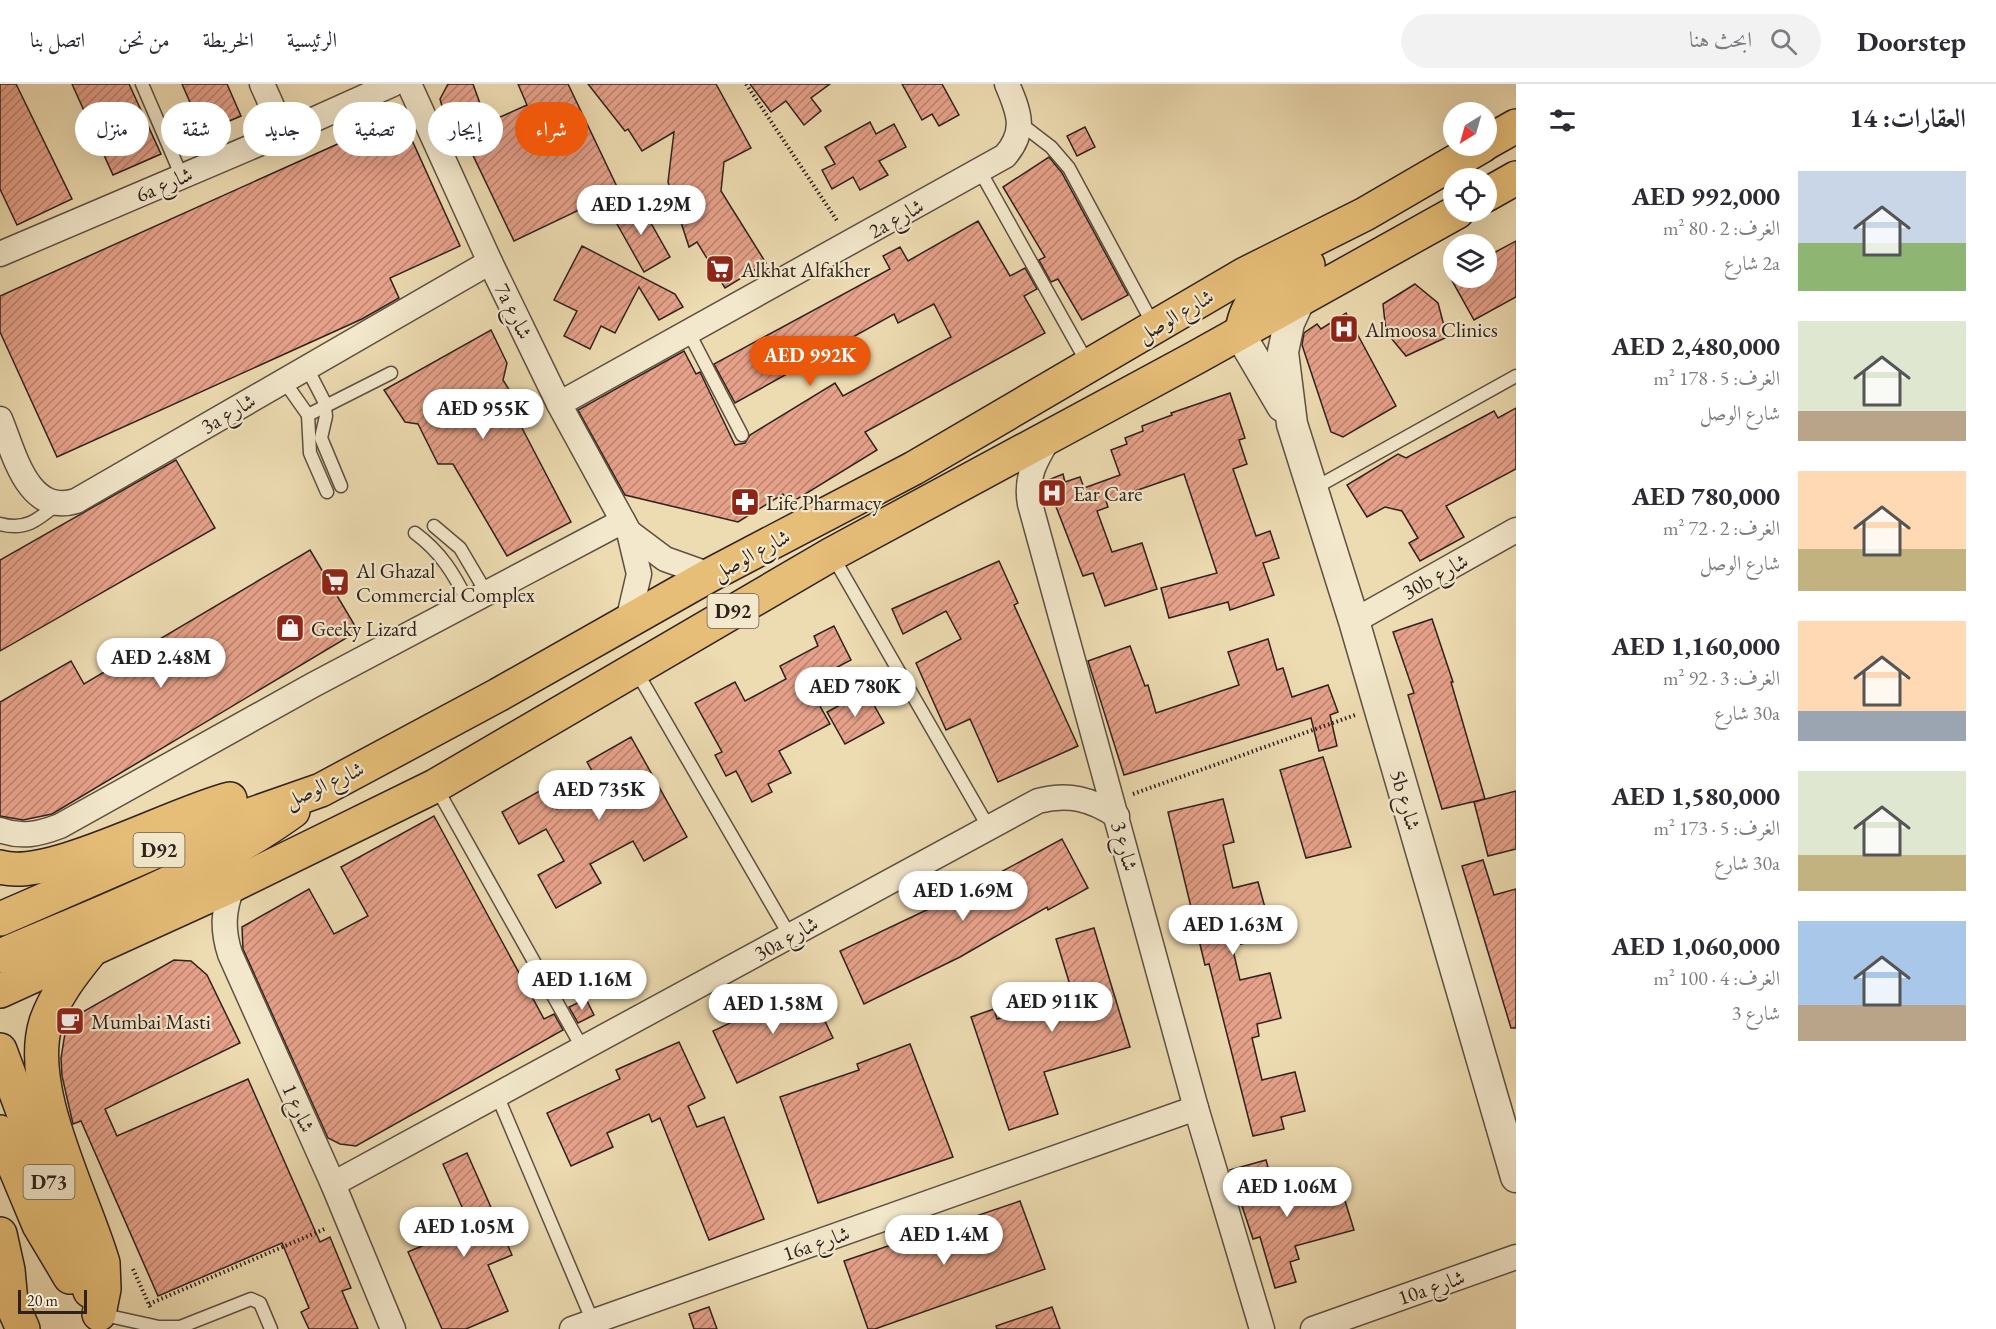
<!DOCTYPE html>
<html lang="ar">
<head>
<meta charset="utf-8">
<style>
	:root { --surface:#fff; --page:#f2f2f3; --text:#2b2b33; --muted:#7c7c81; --line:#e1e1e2; --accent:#ea580c }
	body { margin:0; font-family:"EB Garamond",Amiri,serif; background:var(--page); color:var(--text); direction:rtl; height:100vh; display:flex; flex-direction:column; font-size:22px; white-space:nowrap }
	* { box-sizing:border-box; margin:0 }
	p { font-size:20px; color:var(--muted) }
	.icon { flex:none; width:33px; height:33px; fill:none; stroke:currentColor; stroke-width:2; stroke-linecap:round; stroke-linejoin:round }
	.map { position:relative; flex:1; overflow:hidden; direction:ltr }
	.details { display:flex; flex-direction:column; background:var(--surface); width:480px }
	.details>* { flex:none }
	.hud { position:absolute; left:18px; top:18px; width:570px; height:54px; direction:rtl; display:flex; gap:12px }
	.needle { width:39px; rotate:217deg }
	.controls { position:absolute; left:1443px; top:18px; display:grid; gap:12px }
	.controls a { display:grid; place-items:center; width:54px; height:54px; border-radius:50%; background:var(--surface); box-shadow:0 6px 24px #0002; font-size:30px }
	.scale { position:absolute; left:18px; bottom:15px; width:69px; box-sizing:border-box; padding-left:6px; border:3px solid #2f221d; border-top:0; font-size:16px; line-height:21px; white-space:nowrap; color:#2f221d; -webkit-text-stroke:4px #f3e8cc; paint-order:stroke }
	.price { position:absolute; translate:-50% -51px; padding:0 14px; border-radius:21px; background:#fff; color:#222; font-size:20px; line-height:39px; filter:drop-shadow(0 2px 3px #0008) }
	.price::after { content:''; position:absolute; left:50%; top:36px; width:18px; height:14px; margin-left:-9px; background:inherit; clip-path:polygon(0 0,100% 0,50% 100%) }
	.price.on { background:var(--accent); color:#fff }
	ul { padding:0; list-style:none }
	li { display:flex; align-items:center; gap:18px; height:150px; padding:0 30px }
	li span { display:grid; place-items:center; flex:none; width:168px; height:120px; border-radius:0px; color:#555 }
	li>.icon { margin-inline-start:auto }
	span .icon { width:72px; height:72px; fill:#fffc; stroke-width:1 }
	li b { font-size:26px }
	h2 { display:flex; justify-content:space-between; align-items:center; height:72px; padding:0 30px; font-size:26px }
	.pill { padding:0 21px; border-radius:27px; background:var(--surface); box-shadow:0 6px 24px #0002; font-size:21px; line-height:54px }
	.pill.on { background:var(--accent); color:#fff }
	header { display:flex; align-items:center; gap:36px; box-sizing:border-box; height:84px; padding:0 30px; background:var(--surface); border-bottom:2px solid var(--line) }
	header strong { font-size:28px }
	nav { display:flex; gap:33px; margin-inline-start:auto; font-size:21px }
	.search { width:420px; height:54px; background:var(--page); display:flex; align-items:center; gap:15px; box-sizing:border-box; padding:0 21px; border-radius:33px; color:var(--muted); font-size:22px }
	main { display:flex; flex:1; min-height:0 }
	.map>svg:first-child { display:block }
</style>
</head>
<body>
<header>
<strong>Doorstep</strong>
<div class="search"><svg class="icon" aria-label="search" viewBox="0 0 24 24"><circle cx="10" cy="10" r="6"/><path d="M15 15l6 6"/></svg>ابحث هنا</div>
<nav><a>الرئيسية</a><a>الخريطة</a><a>من نحن</a><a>اتصل بنا</a></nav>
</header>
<main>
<section class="details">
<h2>العقارات: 14<svg class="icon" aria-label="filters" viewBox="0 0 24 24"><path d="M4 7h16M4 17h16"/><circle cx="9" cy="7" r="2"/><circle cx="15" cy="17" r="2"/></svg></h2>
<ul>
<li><span style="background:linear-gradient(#c9d6e8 60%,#8fb573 0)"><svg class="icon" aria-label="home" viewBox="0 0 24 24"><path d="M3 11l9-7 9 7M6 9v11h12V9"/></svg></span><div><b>AED 992,000</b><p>الغرف: 2 · 80 m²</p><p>2a شارع</p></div></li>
<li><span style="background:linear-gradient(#dfe7d0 75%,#b9a48a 0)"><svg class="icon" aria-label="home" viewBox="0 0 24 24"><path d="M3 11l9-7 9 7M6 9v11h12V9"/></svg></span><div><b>AED 2,480,000</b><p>الغرف: 5 · 178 m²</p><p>شارع الوصل</p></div></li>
<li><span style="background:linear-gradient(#ffd9b3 65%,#c2b280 0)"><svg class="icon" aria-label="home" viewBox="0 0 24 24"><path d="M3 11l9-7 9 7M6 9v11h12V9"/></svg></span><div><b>AED 780,000</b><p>الغرف: 2 · 72 m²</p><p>شارع الوصل</p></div></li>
<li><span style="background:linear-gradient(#ffd9b3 75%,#9aa5b1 0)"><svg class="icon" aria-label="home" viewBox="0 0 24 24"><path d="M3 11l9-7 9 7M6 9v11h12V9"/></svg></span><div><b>AED 1,160,000</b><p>الغرف: 3 · 92 m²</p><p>30a شارع</p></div></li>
<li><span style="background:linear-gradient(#dfe7d0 70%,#c2b280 0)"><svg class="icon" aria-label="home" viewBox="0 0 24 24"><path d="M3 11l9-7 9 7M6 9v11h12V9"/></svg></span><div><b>AED 1,580,000</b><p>الغرف: 5 · 173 m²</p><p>30a شارع</p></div></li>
<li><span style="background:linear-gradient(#a9c7e8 70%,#b9a48a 0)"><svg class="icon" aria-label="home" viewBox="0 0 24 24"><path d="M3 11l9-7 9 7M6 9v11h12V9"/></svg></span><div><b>AED 1,060,000</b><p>الغرف: 4 · 100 m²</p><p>شارع 3</p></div></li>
</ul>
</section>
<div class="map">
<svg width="1516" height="1245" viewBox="0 0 1516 1245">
	<defs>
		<pattern id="building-hatch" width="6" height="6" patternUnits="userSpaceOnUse" patternTransform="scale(1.5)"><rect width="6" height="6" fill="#e6a18a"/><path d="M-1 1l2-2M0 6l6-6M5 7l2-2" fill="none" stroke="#bb8370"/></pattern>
	</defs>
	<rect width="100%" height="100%" fill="#eddbb1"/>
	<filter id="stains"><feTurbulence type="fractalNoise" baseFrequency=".00333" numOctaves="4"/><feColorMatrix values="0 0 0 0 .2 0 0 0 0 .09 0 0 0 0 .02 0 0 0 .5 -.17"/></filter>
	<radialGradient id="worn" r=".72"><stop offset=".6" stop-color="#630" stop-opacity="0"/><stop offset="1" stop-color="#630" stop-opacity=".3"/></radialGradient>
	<g fill="url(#building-hatch)" stroke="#2f221d" stroke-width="1.5">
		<polygon points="0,0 16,0 72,115 17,141 0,105"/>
		<polygon points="72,0 129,0 161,70 113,91"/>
		<polygon points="182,0 227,0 241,32 203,48"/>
		<polygon points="448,0 473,0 487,39 527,21 518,0 568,0 619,107 514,157 456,36 447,40 440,15"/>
		<polygon points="588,0 716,0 751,64 724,78 721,107 766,179 725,204 697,158 689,163 668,98 674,48 642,67 628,45 625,47"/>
		<polygon points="750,0 830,0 811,14 821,27 804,41 786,17 771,28"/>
		<polygon points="902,0 942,0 959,31 939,42 932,30 922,36"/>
		<polygon points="870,38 876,50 894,40 906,63 879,77 888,91 860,106 853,93 832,105 822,86 835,80 825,63"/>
		<polygon points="382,40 393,62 411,54 460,162 390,194 399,214 362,235 57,373 0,248 0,212"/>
		<polygon points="1085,43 1095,63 1077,72 1067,52"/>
		<polygon points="1049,73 1062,89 1128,211 1082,236 1058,195 1051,198 1039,176 1045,173 1003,103"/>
		<polygon points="638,116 670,173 644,188 612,131"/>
		<polygon points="978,137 1010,192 1025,184 1037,205 1024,212 1045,249 865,348 877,366 789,420 783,410 738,438 625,411 578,326 684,267 696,290 700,288 735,361 745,359 750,351 835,299 843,312 951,253 934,220 898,239 894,230 735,319 714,280 890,185 883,172 900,163 908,177"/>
		<polygon points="1516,157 1516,213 1474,236 1450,193 1486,194 1486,173"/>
		<polygon points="582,162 675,210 683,223 659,236 639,203 615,249 601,242 590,265 564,252 577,227 554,216"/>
		<polygon points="1415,200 1438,219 1447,253 1406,272 1386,248 1383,220"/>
		<polygon points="1346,229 1396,322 1343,353 1331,348 1302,261 1304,249 1317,240 1321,245"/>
		<polygon points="491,246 507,279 503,296 525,331 522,344 571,438 507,472 453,380 438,380 418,340 405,338 384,306"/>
		<polygon points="1230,309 1245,354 1239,356 1247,380 1233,385 1256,452 1270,447 1279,474 1263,479 1274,511 1230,526 1228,518 1169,534 1161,504 1217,489 1184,390 1106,417 1108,423 1097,427 1112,468 1142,459 1157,505 1105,522 1093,489 1083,492 1046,397 1063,390 1065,398 1080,393 1084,404 1120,391 1111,366 1127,360 1125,354 1143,347 1142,342 1172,331 1171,329"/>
		<polygon points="1516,324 1516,385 1446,422 1464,453 1420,477 1409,459 1418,454 1402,427 1385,423 1367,433 1347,401 1398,370 1406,374 1494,327 1498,334"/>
		<polygon points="176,376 215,444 0,567 0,476"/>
		<polygon points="310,466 358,547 52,730 23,736 0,732 0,618 71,577 84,600"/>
		<polygon points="999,477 1018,519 1014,521 1078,662 998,698 970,635 946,646 916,579 961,555 946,527 903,550 892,525"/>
		<polygon points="1432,535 1453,598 1451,598 1485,715 1442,725 1408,611 1414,609 1393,548"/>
		<polygon points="834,542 851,576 807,599 830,640 779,667 791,689 768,700 772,708 752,718 736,687 726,692 715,671 722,668 695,619 735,598 745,617 786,595 780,582 818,562 814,552"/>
		<polygon points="1268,555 1277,586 1283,584 1292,613 1328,601 1338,628 1330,631 1337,662 1319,667 1311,634 1124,691 1088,577 1130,562 1145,602 1148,601 1156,629 1239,601 1228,568"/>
		<polygon points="866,607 884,639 845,660 827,628"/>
		<polygon points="631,653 687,753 644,777 633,757 590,780 601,799 556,824 538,791 564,777 546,745 519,760 502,728 545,704 557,725 600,701 587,678"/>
		<polygon points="1323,673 1351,763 1306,774 1280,686"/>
		<polygon points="1516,707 1516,765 1488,772 1474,718"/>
		<polygon points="1223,715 1234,758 1223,761 1233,804 1258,798 1273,853 1232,862 1240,896 1270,889 1281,934 1257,940 1259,952 1252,954 1262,996 1295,988 1305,1027 1281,1033 1284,1045 1253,1052 1209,880 1205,881 1168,728"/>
		<polygon points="434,732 544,935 554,930 563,946 356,1062 340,1060 328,1054 243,865 242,843 309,805 334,850 368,832 341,783"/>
		<polygon points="1062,755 1088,804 1048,826 1047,823 960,873 864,920 840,867 935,822 936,823"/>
		<polygon points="1483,776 1494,811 1516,805 1516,944 1511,944 1462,782"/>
		<polygon points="1094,844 1130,963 1044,988 1058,1030 1009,1046 971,933 994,925 997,935 1050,918 1047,908 1070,901 1056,855"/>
		<polygon points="174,876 191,877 207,891 240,959 105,1025 117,1052 248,995 320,1158 330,1153 351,1204 342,1207 358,1245 309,1245 301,1228 309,1224 282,1159 158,1212 81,1037 73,1040 62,992 61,974 67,937"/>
		<polygon points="808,902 833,954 737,999 713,947"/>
		<polygon points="586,915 594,931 578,939 569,923"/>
		<polygon points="679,958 705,1014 688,1022 697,1043 724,1033 764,1135 709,1156 660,1034 652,1038 649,1030 607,1049 613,1063 571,1082 547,1029 620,995 616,986"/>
		<polygon points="910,960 953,1073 818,1119 780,1013 859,986 857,980"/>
		<polygon points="467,1069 512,1171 488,1181 508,1227 466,1245 442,1245 408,1168 470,1141 443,1080"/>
		<polygon points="1266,1076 1275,1108 1306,1099 1311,1116 1342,1107 1354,1146 1295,1162 1299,1175 1290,1178 1296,1198 1275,1204 1260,1153 1253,1155 1230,1086"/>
		<polygon points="1020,1117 1045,1185 875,1245 868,1245 844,1177"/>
		<polygon points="709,1223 717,1245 694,1245 689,1230"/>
		<polygon points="1052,1223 1060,1245 997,1245 996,1242"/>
	</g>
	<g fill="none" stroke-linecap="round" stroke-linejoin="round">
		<g stroke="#5e5042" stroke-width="15">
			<g id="service">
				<polyline points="142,0 182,93"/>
				<polyline points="1021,40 1051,63 1069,84 1154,242"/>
				<polyline points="980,87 1088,280"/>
				<polyline points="689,249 742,351"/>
				<polyline points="307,284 324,317 326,332 321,354 341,402"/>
				<polyline points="284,297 308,331 310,369 327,408"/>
				<polyline points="308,331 391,289"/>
				<polyline points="1313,405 1516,292"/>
				<path d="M0 440C25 447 38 436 57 420"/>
				<polyline points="434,442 460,464 486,508"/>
				<path d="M415 449C441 468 454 490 468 518"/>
				<polyline points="832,471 989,744"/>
				<polyline points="635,585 790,852"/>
				<polyline points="436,703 583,965"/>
				<polyline points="497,1011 593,1238"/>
				<polyline points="100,1230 159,1243 180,1243 251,1215 260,1219 271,1245"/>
			</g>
		</g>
		<g stroke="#5e5042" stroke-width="27">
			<g id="minor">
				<polyline points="262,0 284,49"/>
				<polyline points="409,0 490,178 559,320 629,448 639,490 628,537"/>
				<polyline points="0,170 284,49 393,0"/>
				<path d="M559 320 1005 72C1027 47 1019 28 1007 0"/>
				<path d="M0 335C14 368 27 432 76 417L490 178"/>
				<path d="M1050 352C1036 375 1025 393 1030 420L1196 1024 1262 1245"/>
				<polyline points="629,448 665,475 710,491"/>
				<polyline points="1354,537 1516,446"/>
				<path d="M0 746C22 754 39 750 60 742L313 601 623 437"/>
				<path d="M233 801C223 826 222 845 230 870L333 1100 393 1245"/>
				<path d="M333 1100 1038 717C1069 709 1091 715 1117 732"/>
				<polyline points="572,1245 1196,1024"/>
				<polyline points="1313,1245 1516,1173"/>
			</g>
		</g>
		<g stroke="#5e5042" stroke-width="33">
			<g id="tertiary">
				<polyline points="1300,215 1289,239 1283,268 1292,340 1354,537 1516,1093"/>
				<polyline points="1242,247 1245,259 1282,322"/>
			</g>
		</g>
		<g stroke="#2f221d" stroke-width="36">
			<g id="primary">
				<polyline points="1486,59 1516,42"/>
				<polyline points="1486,111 1516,94"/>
				<path d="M1242 247C1248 206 1276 200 1308 181"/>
				<path d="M0 783C49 798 173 729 230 715"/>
				<polyline points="0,835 198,749 321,706 498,611 710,491 914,384 1245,190 1365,130 1482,62"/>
				<path d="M89 869C72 890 55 912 46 938 25 1005 83 1111 103 1179L104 1205 99 1230"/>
				<path d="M0 872C101 828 203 792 293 727"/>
				<polyline points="0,907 233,801 435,702 832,470 1195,274 1457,128"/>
				<polyline points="0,966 90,1207"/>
				<polyline points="0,1048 39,1141 70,1193"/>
				<polyline points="0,1150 8,1186 11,1218 23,1245"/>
			</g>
		</g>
		<g stroke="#2f221d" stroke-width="4" stroke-dasharray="1.5 3" stroke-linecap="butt">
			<polyline points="746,0 838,138"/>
			<polyline points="1133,710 1355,631"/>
			<polyline points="133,1185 151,1225"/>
			<polyline points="149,1220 327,1144"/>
		</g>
		<use href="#service" stroke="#f3e8cc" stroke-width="12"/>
		<use href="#minor" stroke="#f3e8cc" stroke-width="24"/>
		<use href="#tertiary" stroke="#f3e8cc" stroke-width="30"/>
		<use href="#primary" stroke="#e6be78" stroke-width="33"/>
	</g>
	<defs>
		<g id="supermarket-square" transform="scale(1.5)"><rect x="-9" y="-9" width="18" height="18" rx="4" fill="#8f2418" stroke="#f3e8cc"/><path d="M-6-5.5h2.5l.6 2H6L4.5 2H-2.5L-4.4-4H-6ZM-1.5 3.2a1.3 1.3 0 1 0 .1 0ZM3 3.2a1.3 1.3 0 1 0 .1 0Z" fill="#fff"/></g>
		<g id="hospital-square" transform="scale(1.5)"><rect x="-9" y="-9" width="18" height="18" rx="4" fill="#8f2418" stroke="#f3e8cc"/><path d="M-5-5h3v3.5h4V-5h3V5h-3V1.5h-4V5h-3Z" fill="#fff"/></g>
		<g id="pharmacy-square" transform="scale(1.5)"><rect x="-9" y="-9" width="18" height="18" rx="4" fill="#8f2418" stroke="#f3e8cc"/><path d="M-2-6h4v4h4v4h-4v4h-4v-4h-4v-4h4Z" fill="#fff"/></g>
		<g id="shop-square" transform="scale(1.5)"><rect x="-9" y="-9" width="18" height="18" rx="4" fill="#8f2418" stroke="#f3e8cc"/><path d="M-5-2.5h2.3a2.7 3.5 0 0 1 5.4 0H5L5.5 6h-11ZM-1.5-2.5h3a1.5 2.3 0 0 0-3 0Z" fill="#fff"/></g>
		<g id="cafe-square" transform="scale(1.5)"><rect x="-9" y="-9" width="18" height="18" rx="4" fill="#8f2418" stroke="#f3e8cc"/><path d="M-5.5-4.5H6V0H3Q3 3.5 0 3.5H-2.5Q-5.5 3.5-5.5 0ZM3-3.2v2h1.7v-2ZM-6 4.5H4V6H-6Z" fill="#fff"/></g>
	</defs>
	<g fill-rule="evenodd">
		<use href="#supermarket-square" x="720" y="185"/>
		<use href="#hospital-square" x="1344" y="245"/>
		<use href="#hospital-square" x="1052" y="409"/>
		<use href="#pharmacy-square" x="745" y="418"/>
		<use href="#supermarket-square" x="335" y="498"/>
		<use href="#shop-square" x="290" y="544"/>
		<use href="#cafe-square" x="70" y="937"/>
	</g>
	<g text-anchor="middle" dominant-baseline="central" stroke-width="4.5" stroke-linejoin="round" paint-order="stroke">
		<g fill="#f3e8cc" stroke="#6a5d52" stroke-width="1.5">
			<rect x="707.5" y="510" width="51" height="34" rx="4.5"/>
			<rect x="133.5" y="749" width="51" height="34" rx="4.5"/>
			<rect x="23.5" y="1081" width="51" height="34" rx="4.5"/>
		</g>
		<g font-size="20" font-weight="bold" fill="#2f221d">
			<text x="733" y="527">D92</text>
			<text x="159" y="766">D92</text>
			<text x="49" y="1098">D73</text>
		</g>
		<g font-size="21" fill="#2f221d" stroke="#f3e8cc">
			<text transform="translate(164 100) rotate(-23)">6a شارع</text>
			<text transform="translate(896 134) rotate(-29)">2a شارع</text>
			<text transform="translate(514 227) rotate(64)">7a شارع</text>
			<text transform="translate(1175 231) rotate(-30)">شارع الوصل</text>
			<text transform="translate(228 329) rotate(-30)">3a شارع</text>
			<text transform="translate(751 470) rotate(-28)">شارع الوصل</text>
			<text transform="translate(1435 492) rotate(-29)">30b شارع</text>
			<text transform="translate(324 700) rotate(-24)">شارع الوصل</text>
			<text transform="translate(1406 716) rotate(74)">5b شارع</text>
			<text transform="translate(1125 762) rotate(75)">شارع 3</text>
			<text transform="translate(786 854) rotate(-29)">30a شارع</text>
			<text transform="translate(299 1024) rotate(66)">شارع 1</text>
			<text transform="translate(816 1159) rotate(-19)">16a شارع</text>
			<text transform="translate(1431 1203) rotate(-19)">10a شارع</text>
		</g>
		<g font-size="21" fill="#2f221d" stroke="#f3e8cc" text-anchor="start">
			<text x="741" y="185">Alkhat Alfakher</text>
			<text x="1365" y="245">Almoosa Clinics</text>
			<text x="1073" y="409">Ear Care</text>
			<text x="766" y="418">Life Pharmacy</text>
			<text x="356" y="486">Al Ghazal<tspan x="356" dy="24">Commercial Complex</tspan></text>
			<text x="311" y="544">Geeky Lizard</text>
			<text x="91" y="937">Mumbai Masti</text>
		</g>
	</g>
	<rect width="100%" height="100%" filter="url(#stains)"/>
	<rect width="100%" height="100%" fill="url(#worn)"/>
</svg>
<div class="controls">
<a><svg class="needle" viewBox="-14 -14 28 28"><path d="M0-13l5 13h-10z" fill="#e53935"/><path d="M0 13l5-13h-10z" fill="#7c7c81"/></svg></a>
<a><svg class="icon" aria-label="locate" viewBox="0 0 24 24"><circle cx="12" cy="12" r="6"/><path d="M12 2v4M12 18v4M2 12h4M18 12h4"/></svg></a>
<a><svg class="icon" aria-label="layers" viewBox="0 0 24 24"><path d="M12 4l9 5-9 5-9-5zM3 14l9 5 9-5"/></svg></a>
</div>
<div class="scale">20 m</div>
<b class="price" style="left:641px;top:152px">AED 1.29M</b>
<b class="price on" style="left:810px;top:303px">AED 992K</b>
<b class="price" style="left:483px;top:356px">AED 955K</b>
<b class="price" style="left:161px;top:605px">AED 2.48M</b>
<b class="price" style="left:855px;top:634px">AED 780K</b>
<b class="price" style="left:599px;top:737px">AED 735K</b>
<b class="price" style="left:963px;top:838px">AED 1.69M</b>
<b class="price" style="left:1233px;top:872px">AED 1.63M</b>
<b class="price" style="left:582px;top:927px">AED 1.16M</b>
<b class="price" style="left:1052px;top:949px">AED 911K</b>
<b class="price" style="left:773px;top:951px">AED 1.58M</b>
<b class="price" style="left:1287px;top:1134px">AED 1.06M</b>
<b class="price" style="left:464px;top:1174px">AED 1.05M</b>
<b class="price" style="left:944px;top:1182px">AED 1.4M</b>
<div class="hud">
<a class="pill on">شراء</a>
<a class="pill">إيجار</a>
<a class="pill">تصفية</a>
<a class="pill">جديد</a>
<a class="pill">شقة</a>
<a class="pill">منزل</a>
</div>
</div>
</main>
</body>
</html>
